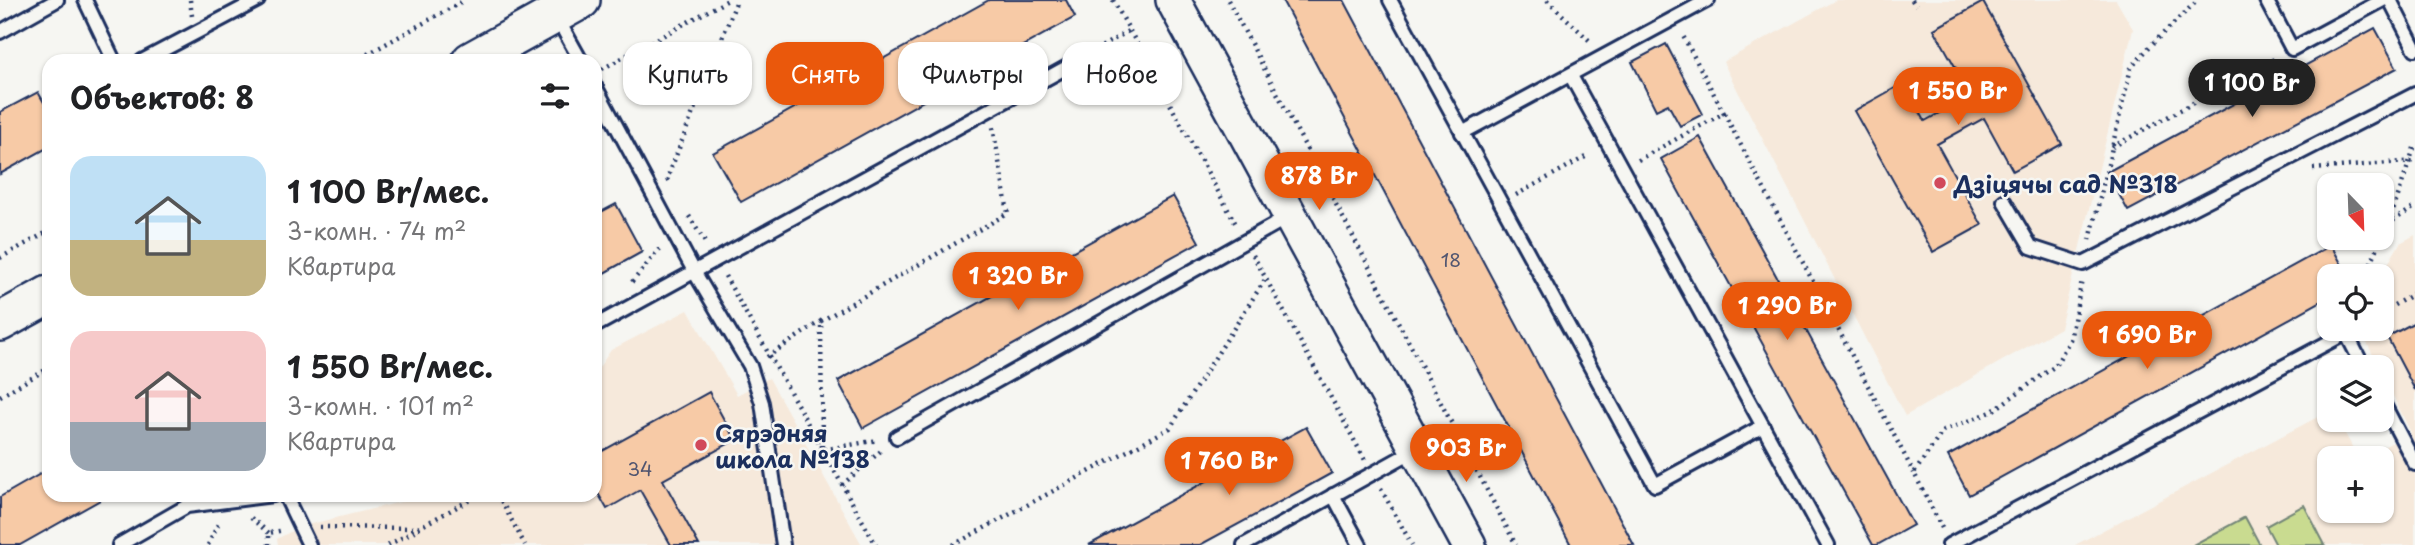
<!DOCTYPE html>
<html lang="ru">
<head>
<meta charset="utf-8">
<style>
	:root { --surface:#fff; --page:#f6f6f6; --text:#202124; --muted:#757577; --accent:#ea580c }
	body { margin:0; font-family:"Playpen Sans",sans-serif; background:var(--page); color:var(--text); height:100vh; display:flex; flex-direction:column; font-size:26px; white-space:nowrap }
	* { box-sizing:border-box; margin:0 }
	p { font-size:23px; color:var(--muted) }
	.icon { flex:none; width:38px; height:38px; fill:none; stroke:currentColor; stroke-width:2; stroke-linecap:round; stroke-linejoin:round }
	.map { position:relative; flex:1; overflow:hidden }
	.details { position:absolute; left:42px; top:54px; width:560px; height:448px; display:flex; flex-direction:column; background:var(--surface); border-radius:21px; box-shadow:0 2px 5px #0004 }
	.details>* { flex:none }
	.hud { position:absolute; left:623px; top:42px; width:665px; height:63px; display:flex; gap:14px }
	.needle { width:46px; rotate:157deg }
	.buttons { position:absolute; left:2317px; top:173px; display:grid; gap:14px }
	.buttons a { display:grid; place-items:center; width:77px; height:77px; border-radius:14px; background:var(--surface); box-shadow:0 2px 5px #0004; font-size:35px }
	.price { position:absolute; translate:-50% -60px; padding:0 16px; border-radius:24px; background:var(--accent); color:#fff; font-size:23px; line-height:46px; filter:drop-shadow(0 2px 4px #0008) }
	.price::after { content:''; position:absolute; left:50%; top:42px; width:21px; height:16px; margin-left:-10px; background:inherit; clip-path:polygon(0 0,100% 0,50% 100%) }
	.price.selected { background:#222; color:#fff }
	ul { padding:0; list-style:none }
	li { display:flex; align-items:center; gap:21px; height:175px; padding:0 28px }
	li span { display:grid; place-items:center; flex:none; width:196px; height:140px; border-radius:21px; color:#555 }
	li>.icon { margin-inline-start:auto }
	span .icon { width:84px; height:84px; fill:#fffc; stroke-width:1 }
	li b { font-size:30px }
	h2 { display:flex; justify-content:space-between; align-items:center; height:84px; padding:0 28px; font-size:30px }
	.chip { padding:0 24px; border-radius:21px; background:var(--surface); box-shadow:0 2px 5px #0004; font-size:24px; line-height:63px }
	.chip.selected { background:var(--accent); color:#fff }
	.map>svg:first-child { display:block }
</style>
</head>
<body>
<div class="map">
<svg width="2415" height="545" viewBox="0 0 2415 545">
	<rect width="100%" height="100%" fill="#f6f6f2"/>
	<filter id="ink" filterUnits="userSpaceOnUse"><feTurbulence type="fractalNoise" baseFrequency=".0143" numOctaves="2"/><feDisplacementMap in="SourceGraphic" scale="14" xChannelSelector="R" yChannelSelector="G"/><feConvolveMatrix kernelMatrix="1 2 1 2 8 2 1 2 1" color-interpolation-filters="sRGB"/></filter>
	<g filter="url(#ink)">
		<g fill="#f6e9db">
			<polygon points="1836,0 2116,0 2133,29 2060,328 1905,416 1723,62"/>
			<polygon points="2415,235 2415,545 2075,545 2329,411 2329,420 2338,420 2358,458 2329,458 2329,511 2382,511 2382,458 2361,458 2411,433 2382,373 2382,368 2379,367 2360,329 2382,329 2381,276 2400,243"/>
			<polygon points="688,310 737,395 769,378 862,545 278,545 277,539 299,527 429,495 595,495 595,373 611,350"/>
		</g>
		<g fill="#c9db90" stroke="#728577" stroke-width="2">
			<polygon points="2304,505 2325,545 2276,545 2266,526"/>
			<polygon points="2245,517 2260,545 2193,545"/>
		</g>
		<g fill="#f7caa6" stroke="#1b2f5e" stroke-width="2">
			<polygon points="989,0 1066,0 1075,17 741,202 713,153"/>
			<polygon points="1282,0 1344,0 1634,545 1571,545"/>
			<polygon points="1983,2 2062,144 2013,171 1984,118 1937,144 1982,225 1933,252 1854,111 1904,83 1925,121 1971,95 1934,29"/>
			<polygon points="2375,28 2397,68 2128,211 2107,172"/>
			<polygon points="1666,44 1703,114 1680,126 1668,104 1656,110 1632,62"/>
			<polygon points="38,92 49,111 49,147 0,174 0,112"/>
			<polygon points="1700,137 1913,525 1877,545 1873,545 1661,159"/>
			<polygon points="1173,196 1199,242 863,428 838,381"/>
			<polygon points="616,204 642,252 595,278 595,215"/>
			<polygon points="2331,245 2348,276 2329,276 2329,297 1969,495 1948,456"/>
			<polygon points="2415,322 2415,390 2387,337"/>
			<polygon points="709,392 735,440 663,480 699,545 671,545 640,490 607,509 595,488 595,455"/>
			<polygon points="1306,427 1332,473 1285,499 1200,545 1089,545"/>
			<polygon points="49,469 49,495 109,495 20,545 0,545 0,497"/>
		</g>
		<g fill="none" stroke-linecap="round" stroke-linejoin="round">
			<g stroke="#1b2f5e" stroke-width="18">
				<g id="service">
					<polyline points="85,0 114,61"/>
					<polyline points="1390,0 1655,485 1763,426"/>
					<polyline points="2266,0 2292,49 2383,0"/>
					<polyline points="2390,0 2415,49"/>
					<polyline points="557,18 581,61"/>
					<polyline points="0,32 57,0"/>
					<polyline points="142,61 258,0"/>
					<polyline points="1571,76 1828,545"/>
					<polyline points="595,86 695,273 750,366 762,403 783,545"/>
					<polyline points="1462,133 1708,0"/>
					<polyline points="2004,201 2031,247 2083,264 2415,94"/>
					<polyline points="595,326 1080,60"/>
					<polyline points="2382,401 2415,464"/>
					<polyline points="897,437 1290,216"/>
					<polyline points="285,495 309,545"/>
					<polyline points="1333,495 1360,545"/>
					<polyline points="119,545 187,506 273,495"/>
					<polyline points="1244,545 1415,450"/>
					<polyline points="1949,545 2346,333 2364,368"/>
				</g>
			</g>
			<g stroke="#1b2f5e" stroke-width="38">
				<polyline id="tertiary" points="1173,0 1469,545"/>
			</g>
			<g stroke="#1b2f5e" stroke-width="42">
				<g id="secondary">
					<polyline points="471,61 581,0"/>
					<polyline points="0,322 49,295"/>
				</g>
			</g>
			<g stroke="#1b2f5e" stroke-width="4.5" stroke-dasharray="2 5" stroke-linecap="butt">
				<polyline points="190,0 192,16"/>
				<polyline points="1113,0 1237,226"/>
				<polyline points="1228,0 1516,545"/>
				<polyline points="1547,0 1592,43"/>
				<polyline points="1912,0 1916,6"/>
				<polyline points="1096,50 1130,30"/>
				<polyline points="355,61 465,0"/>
				<polyline points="602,69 728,0"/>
				<polyline points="1724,113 1914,473"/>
				<polyline points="2112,147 2276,58"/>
				<polyline points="1638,160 1724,113 1682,34"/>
				<polyline points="2313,169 2415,161"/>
				<polyline points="668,181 667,179 737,0"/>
				<polyline points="1516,195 1589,155"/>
				<polyline points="689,216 706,244"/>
				<polyline points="2389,223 2415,145"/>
				<polyline points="2090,240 2131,68 2151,45 2198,0"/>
				<polyline points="1253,255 1365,460"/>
				<polyline points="0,258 49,231"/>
				<polyline points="725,276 876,545"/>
				<polyline points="2365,276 2389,223 2415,207"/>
				<polyline points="632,282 660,249"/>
				<polyline points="2382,312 2415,293"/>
				<polyline points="821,321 1008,213 993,127"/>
				<polyline points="767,357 821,321 822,450 878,440"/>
				<polyline points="0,396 49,368"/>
				<polyline points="842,485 883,449"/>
				<polyline points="1381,489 1412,545"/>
				<polyline points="498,495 525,545"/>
				<polyline points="251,518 269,533"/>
				<polyline points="320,527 418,528 479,495"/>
				<polyline points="1942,528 1914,473 1943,431 1991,412 2055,366 2070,340 2082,280"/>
				<polyline points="208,545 219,522"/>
				<polyline points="269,545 269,533 284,530"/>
				<polyline points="388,545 418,529"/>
				<polyline points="953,545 1170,428 1266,278"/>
			</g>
			<use href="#service" stroke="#f6f6f2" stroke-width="12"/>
			<use href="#tertiary" stroke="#f6f6f2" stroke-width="33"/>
			<use href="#secondary" stroke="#f6f6f2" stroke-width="37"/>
		</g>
	</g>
	<g fill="#d1495b" stroke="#f6f6f2" stroke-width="2.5">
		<circle cx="1940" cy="183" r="7"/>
		<circle cx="701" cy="445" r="7"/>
	</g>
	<g text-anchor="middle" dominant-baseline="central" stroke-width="5" stroke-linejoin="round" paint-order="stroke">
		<g font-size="19" fill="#525670">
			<text x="1451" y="259">18</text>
			<text x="640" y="468">34</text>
		</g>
		<g font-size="23" font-weight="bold" fill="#1b2f5e" stroke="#f6f6f2" text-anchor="start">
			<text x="1954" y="183">Дзіцячы сад №318</text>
			<text x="715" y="432">Сярэдняя<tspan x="715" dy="26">школа №138</tspan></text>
		</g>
	</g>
</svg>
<div class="buttons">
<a><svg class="needle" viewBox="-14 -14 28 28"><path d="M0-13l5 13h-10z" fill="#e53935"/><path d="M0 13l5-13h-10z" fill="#757577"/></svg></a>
<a><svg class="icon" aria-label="locate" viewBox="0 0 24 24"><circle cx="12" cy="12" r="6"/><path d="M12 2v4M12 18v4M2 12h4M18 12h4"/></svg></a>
<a><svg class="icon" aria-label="layers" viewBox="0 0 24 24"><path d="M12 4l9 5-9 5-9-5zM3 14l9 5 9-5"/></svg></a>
<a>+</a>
</div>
<b class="price selected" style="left:2252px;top:119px">1 100 Br</b>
<b class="price" style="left:1958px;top:127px">1 550 Br</b>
<b class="price" style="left:1319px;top:212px">878 Br</b>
<b class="price" style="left:1018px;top:312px">1 320 Br</b>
<b class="price" style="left:1787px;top:342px">1 290 Br</b>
<b class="price" style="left:2147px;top:371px">1 690 Br</b>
<b class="price" style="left:1466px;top:484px">903 Br</b>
<b class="price" style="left:1229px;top:497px">1 760 Br</b>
<div class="hud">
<a class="chip">Купить</a>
<a class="chip selected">Снять</a>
<a class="chip">Фильтры</a>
<a class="chip">Новое</a>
</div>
<section class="details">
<h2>Объектов: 8<svg class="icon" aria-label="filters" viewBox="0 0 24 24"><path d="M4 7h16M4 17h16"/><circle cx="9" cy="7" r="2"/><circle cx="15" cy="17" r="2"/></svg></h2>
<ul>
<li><span style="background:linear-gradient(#bfe0f5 60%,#c2b280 0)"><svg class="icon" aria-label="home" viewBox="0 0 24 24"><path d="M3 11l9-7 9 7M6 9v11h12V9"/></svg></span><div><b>1 100 Br/мес.</b><p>3-комн. · 74 m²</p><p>Квартира</p></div></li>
<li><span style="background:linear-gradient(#f6c9c9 65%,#9aa5b1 0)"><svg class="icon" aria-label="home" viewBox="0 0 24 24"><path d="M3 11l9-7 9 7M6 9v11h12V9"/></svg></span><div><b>1 550 Br/мес.</b><p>3-комн. · 101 m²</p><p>Квартира</p></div></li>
</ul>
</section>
</div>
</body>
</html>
